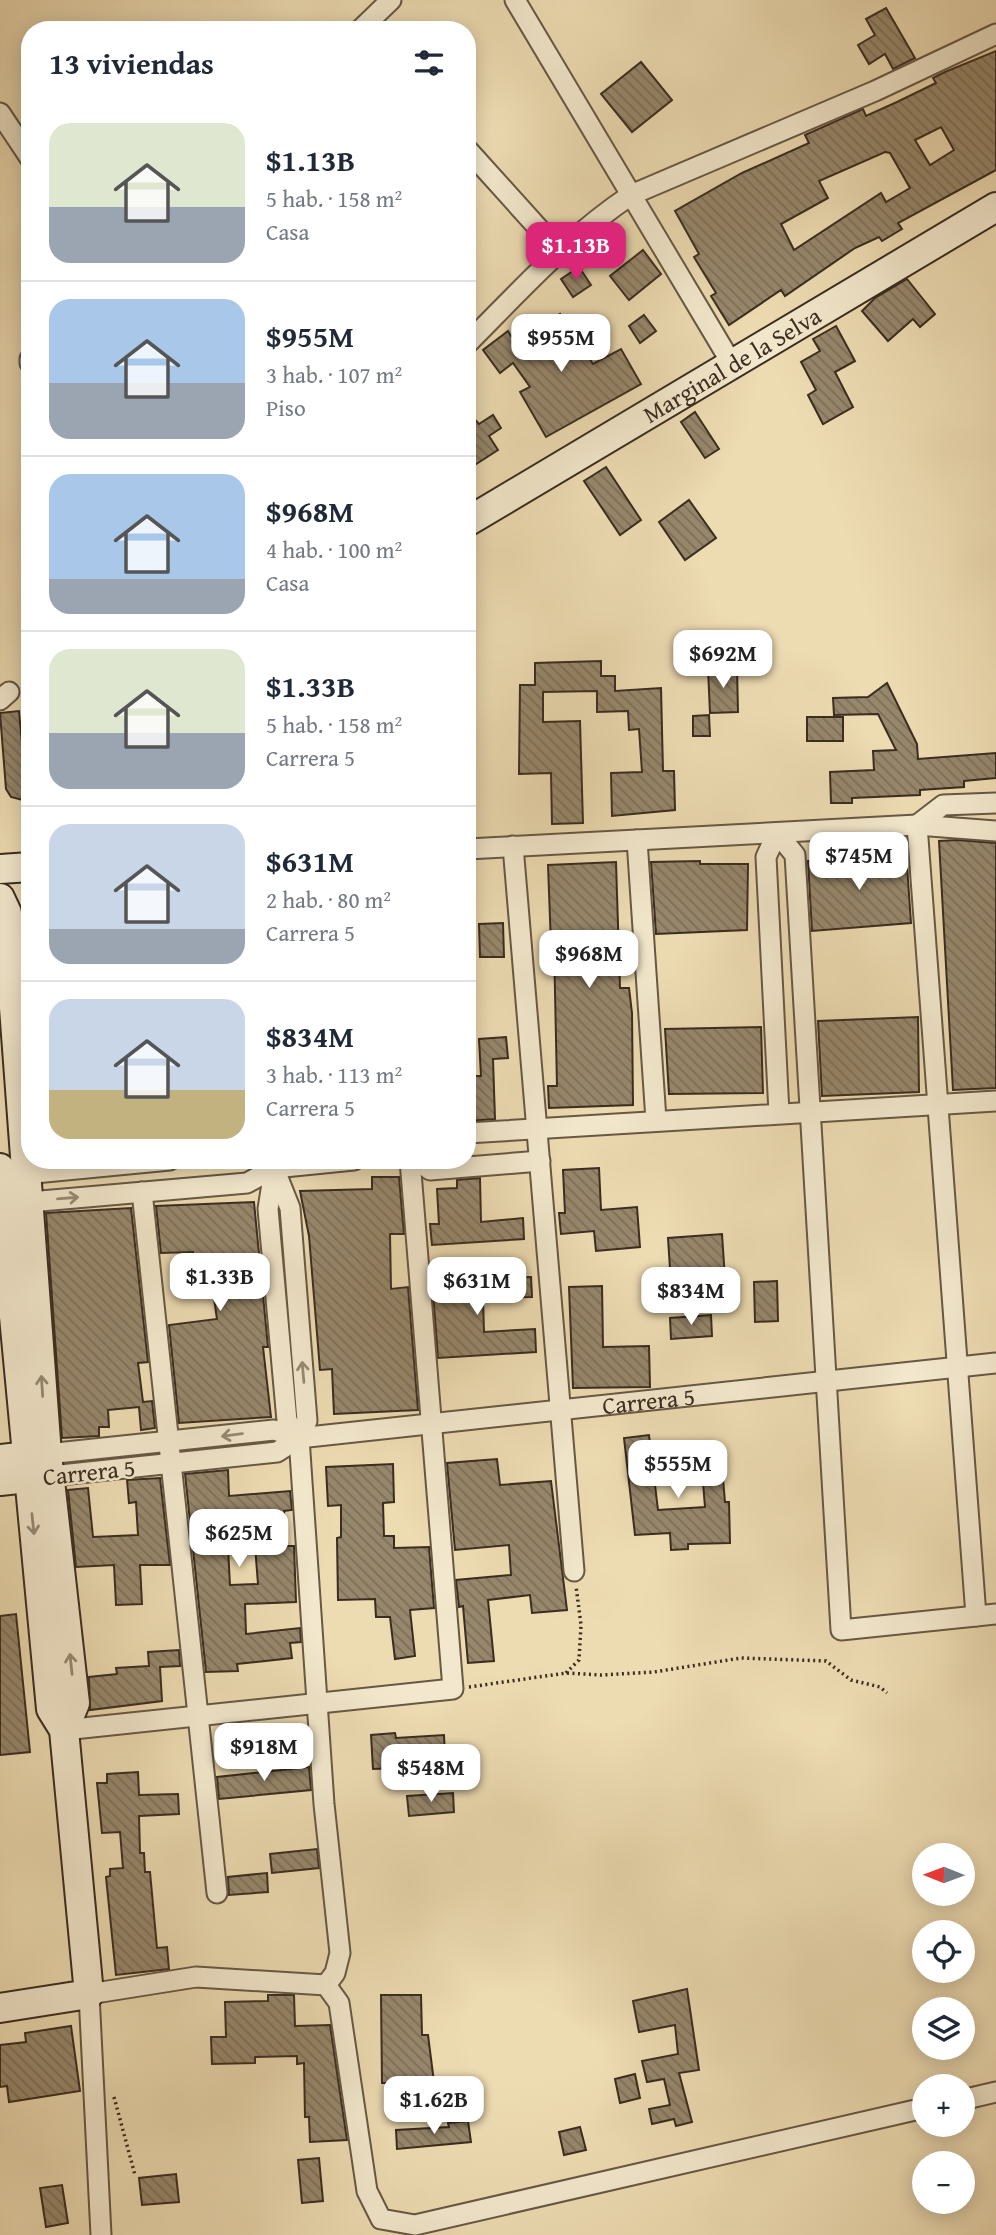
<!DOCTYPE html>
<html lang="es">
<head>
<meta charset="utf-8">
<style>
	:root { --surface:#fff; --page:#f6f6f7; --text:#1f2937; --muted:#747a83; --line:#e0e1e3; --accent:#db2777 }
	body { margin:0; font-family:"Gentium Book Plus",serif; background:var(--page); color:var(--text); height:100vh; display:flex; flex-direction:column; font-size:26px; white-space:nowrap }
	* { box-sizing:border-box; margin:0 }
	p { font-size:23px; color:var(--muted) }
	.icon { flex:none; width:38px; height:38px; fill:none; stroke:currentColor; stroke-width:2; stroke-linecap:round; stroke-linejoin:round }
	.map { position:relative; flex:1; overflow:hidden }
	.side { position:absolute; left:21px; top:21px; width:455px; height:1148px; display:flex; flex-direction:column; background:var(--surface); border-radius:28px; box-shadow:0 4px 18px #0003 }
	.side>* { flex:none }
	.needle { width:46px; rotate:271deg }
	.tools { position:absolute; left:912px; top:1843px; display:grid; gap:14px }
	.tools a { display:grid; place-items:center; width:63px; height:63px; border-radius:50%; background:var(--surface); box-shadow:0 4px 18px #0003; font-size:35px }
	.price { position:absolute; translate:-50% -60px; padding:0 16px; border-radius:14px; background:#fff; color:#222; font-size:23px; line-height:46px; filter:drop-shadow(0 2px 4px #0008) }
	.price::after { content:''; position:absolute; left:50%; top:42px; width:21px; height:16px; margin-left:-10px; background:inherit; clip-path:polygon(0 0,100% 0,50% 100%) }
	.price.selected { background:var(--accent); color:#fff }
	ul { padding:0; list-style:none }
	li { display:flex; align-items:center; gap:21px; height:175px; padding:0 28px }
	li+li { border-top:2px solid var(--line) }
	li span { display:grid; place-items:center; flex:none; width:196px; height:140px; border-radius:21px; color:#555 }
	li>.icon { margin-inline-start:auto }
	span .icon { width:84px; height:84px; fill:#fffc; stroke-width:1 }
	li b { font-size:30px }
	h2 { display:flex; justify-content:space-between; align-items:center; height:84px; padding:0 28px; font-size:30px }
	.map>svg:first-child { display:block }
</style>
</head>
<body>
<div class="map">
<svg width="996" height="2235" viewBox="0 0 996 2235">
	<defs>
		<pattern id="building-back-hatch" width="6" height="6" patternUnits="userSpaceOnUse" patternTransform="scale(1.75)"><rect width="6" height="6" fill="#97876c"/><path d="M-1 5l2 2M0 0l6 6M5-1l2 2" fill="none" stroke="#7c6f58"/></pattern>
	</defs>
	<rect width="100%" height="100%" fill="#eddbb2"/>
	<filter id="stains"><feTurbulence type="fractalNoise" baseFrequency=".00286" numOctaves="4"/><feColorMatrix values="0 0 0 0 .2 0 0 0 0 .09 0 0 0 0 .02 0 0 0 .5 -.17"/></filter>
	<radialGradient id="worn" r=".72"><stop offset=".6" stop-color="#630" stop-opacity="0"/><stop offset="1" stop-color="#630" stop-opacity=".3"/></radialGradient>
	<g fill="url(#building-back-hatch)" stroke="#3a2c20" stroke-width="2" fill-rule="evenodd">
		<polygon points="886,8 915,58 893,69 885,54 869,64 858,45 875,35 866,19"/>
		<path d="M996 51V170L898 223 902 229 882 241 879 237 855 248 785 296 781 290 729 325 711 296 716 293 694 257 699 254 675 211 742 173 809 143 805 135 863 109 866 116 897 102 936 83 933 78 945 72ZM941 127 954 150 930 165 915 140ZM885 152 890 153 910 188 886 202 881 193 794 250 781 224 828 198 819 181Z"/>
		<polygon points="641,62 672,100 632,132 601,94"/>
		<polygon points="643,250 661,274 629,300 610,276"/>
		<polygon points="579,267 591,285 573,297 561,279"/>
		<polygon points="907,279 935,314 920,327 913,319 888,341 862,311 875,298"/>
		<polygon points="560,314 593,364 621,349 641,384 546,437 520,392 530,387 513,363 500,373 483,350 508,331 511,336 529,324 534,332"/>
		<polygon points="644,315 656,331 640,343 629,326"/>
		<polygon points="836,326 855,361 835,372 853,407 823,424 808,395 816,390 801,362 820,351 813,339"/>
		<polygon points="467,411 479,424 493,415 501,428 489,436 498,450 467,470"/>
		<polygon points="695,412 719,449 705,458 681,422"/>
		<polygon points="606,467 641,520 620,535 584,481"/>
		<polygon points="689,500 716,538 685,560 659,522"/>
		<polygon points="601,661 601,676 615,676 615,691 661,688 663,771 674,771 675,810 612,816 611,773 642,772 639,729 629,730 628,711 597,712 597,691 543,692 543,722 580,721 583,823 552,824 551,773 519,774 520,685 535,685 535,663"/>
		<polygon points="737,668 738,712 710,713 708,669"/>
		<polygon points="887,683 917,744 918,759 996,753 996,778 964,781 964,787 920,790 920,795 852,798 852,803 831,803 830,772 874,770 873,751 896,750 878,714 834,715 833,698 868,697"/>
		<polygon points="19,711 22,744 30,743 30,802 11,797 6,789 0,713"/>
		<polygon points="709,715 710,736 693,736 693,716"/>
		<rect x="807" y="717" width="36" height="24"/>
		<polygon points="957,840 996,843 996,1088 953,1090 939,841"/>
		<polygon points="906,851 911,923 812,931 808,861"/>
		<polygon points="700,861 700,864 748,864 747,930 656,934 651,862"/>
		<polygon points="616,862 620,988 629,988 632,1013 633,1105 549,1108 548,1086 557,1086 554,945 551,945 548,865"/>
		<polygon points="503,923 504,957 480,957 479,924"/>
		<polygon points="918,1017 919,1092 822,1096 818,1021"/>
		<polygon points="761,1027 763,1093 669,1094 665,1029"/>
		<polygon points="506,1037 508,1058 493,1059 495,1119 467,1121 468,1076 481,1076 479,1039"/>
		<polygon points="599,1168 601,1210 637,1207 640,1247 596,1251 594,1231 561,1234 559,1213 565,1213 563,1170"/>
		<polygon points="372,1177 399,1177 404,1234 390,1234 391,1289 408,1287 418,1410 334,1414 332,1369 320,1370 309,1236 300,1191 372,1189"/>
		<polygon points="480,1178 481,1222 523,1218 524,1239 432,1245 430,1224 439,1224 437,1189 457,1188 457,1180"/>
		<polygon points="254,1202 268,1347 263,1347 271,1417 179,1423 169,1325 217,1319 213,1292 195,1292 193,1252 161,1253 156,1206"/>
		<polygon points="131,1208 148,1362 138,1363 143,1402 152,1401 155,1428 141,1430 139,1407 108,1410 109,1427 99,1427 99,1436 62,1438 46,1213"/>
		<polygon points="722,1234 725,1279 671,1284 668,1238"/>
		<polygon points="531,1277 532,1297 483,1298 484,1332 535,1329 536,1352 438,1358 432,1279"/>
		<polygon points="777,1281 778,1321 755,1322 754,1282"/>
		<polygon points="602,1286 603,1347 649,1346 650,1387 573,1388 569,1287"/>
		<polygon points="711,1315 712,1336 671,1339 670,1318"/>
		<polygon points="649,1435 658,1510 705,1507 700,1446 720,1444 725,1502 729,1502 730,1543 688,1544 688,1549 671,1550 670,1533 635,1535 624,1438"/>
		<polygon points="497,1459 500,1485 551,1481 567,1610 532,1613 530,1595 488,1600 494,1661 468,1663 463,1606 459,1607 456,1580 511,1575 509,1545 455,1550 447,1463"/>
		<polygon points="393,1464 394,1502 383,1503 384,1536 394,1536 394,1548 429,1547 434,1608 410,1610 415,1656 395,1659 390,1617 376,1617 375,1599 338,1600 337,1538 341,1537 341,1505 328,1506 326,1467"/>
		<path d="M228 1470 229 1496 290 1491 292 1510 284 1511 286 1546H294L296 1602 245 1604 246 1634 300 1628 301 1642 290 1643 292 1658 237 1664 238 1671 206 1672 185 1474ZM255 1546 258 1584 230 1585 228 1547Z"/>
		<polygon points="160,1478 170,1565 140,1565 142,1604 116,1605 114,1565 76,1567 68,1490 88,1488 93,1537 138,1535 136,1502 129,1503 127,1480"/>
		<polygon points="16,1614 30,1752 0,1755 0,1616"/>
		<polygon points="179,1650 180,1666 160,1667 162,1701 90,1710 89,1677 117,1674 116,1668 149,1666 148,1652"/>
		<polygon points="395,1733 396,1738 444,1735 445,1757 397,1759 398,1768 373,1769 371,1735"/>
		<polygon points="309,1767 311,1790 219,1799 217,1777"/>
		<polygon points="138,1772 139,1795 178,1794 179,1814 139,1816 140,1853 144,1853 145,1872 150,1872 157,1948 167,1947 169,1969 116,1975 106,1877 110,1876 110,1869 123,1868 120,1832 102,1833 97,1783 107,1783 107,1774"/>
		<polygon points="453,1793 454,1812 409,1816 407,1796"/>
		<polygon points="317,1849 319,1868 272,1873 270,1854"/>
		<polygon points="267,1873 268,1892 229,1895 228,1877"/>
		<polygon points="687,1989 699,2070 679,2073 692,2122 676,2126 674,2119 652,2124 649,2109 670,2105 664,2079 647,2082 642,2061 678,2054 675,2025 639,2032 633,2001"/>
		<polygon points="268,1995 294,1995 295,2026 330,2025 347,2140 310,2142 309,2117 305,2117 304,2063 297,2064 297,2056 255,2057 255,2063 212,2064 211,2037 226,2037 225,2002 268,2001"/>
		<polygon points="381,1995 421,1995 422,2035 428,2035 434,2082 382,2083"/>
		<polygon points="71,2026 80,2091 9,2102 7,2086 0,2087 0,2045 26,2042 25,2033"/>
		<polygon points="635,2074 640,2098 620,2103 615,2079"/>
		<polygon points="468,2121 471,2142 397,2149 396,2130 449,2127 448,2123"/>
		<polygon points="580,2127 586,2150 564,2155 559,2132"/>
		<polygon points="319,2158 323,2201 302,2203 298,2160"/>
		<polygon points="176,2174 179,2202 142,2205 139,2178"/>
		<polygon points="62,2185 68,2223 46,2227 40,2188"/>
	</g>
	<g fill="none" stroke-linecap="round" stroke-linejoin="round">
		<g stroke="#675844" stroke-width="23">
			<g id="street">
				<polyline points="515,0 732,364"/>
				<polyline points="360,30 391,0"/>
				<polyline points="0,113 30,158"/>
				<polyline points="467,149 559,251"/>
				<path d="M467 344C519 292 569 236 631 195L875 91 996 34"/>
				<polyline points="30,359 30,363"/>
				<polyline points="0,700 9,692"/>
				<polyline points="996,803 943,805 917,825 996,831"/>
				<polyline points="637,840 656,1120"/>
				<polyline points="513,846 574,1571"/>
				<polyline points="467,849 917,825 976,1616"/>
				<polyline points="779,1113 766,857 777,833 795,855 841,1630 996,1614"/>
				<polyline points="467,1133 996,1101"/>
				<polyline points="259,1160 274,1168 290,1208 307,1421 299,1438 324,1804 340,1953 335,1973 326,1985"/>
				<polyline points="417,1160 430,1170 540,1161"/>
				<polyline points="274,1171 268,1209 287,1421 299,1438"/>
				<polyline points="14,1175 170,1160"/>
				<polyline points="142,1192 217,1893"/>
				<polyline points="18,1203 247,1183 274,1168 354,1160"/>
				<path id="s1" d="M47 1454 274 1430 299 1438 996 1363"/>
				<polyline points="51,1476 277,1452 299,1438"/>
				<polyline points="64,1730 453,1689 410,1160"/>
				<polyline points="962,2100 996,2092"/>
				<polyline points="101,2235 89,1994 196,1977 326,1985 339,2003 367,2191 381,2219 415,2225 924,2108"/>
			</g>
		</g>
		<g stroke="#3a2c20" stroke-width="32">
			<g id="secondary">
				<path id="s2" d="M467 522 996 207"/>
				<polyline points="0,869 30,867"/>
				<polyline points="0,898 7,913 47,1454 75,1703 64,1730"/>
				<polyline points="0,1168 51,1709 64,1730 89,1994 0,2008"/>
				<polyline points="0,1459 45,1454"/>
				<polyline points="0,1481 46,1476"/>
			</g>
		</g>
		<g stroke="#3a2c20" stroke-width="3.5" stroke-dasharray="2 3.5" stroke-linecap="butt">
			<polyline points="566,1673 579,1660 581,1625 576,1586"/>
			<polyline points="469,1687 566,1673 601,1675 654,1672 741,1658 826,1661 851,1680 880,1687 887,1693"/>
			<polyline points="114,2097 135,2175"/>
		</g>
		<use href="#street" stroke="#f3e8cd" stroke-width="19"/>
		<use href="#secondary" stroke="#f3e8cd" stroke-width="28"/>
	</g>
	<defs><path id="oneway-shaft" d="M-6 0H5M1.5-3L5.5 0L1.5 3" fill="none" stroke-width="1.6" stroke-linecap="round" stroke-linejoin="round" transform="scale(1.75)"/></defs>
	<g stroke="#968a76">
		<use href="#oneway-shaft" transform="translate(68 1198) rotate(-5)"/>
		<use href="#oneway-shaft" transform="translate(303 1372) rotate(-95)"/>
		<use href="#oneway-shaft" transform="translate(42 1386) rotate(-94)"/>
		<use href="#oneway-shaft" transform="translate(232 1435) rotate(173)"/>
		<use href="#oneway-shaft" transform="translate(33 1524) rotate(84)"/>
		<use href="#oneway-shaft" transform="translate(71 1664) rotate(-96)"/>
	</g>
	<g text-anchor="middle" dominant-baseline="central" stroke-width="5" stroke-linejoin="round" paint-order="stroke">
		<g font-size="24" fill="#3a2c20" stroke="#f3e8cd">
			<text stroke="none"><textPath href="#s2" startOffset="308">Marginal de la Selva</textPath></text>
			<text stroke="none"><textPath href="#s1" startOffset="606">Carrera 5</textPath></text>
			<text transform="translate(89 1472) rotate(-6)">Carrera 5</text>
		</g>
	</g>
	<rect width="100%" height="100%" filter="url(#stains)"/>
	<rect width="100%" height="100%" fill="url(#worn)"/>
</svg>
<div class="tools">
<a><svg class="needle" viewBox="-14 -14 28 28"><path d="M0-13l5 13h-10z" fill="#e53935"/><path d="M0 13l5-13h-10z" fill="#747a83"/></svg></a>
<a><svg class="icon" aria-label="locate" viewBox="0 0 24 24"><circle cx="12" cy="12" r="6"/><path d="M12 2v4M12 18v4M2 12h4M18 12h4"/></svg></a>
<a><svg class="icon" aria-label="layers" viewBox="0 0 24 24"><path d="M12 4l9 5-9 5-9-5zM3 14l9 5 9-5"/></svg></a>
<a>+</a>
<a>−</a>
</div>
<b class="price selected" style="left:576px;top:282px">$1.13B</b>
<b class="price" style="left:561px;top:374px">$955M</b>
<b class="price" style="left:723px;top:690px">$692M</b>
<b class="price" style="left:859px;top:892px">$745M</b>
<b class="price" style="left:589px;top:990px">$968M</b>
<b class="price" style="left:220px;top:1313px">$1.33B</b>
<b class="price" style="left:477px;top:1317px">$631M</b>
<b class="price" style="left:691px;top:1327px">$834M</b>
<b class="price" style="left:678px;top:1500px">$555M</b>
<b class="price" style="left:239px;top:1569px">$625M</b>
<b class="price" style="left:264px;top:1783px">$918M</b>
<b class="price" style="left:431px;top:1804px">$548M</b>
<b class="price" style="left:434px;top:2136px">$1.62B</b>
<section class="side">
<h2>13 viviendas<svg class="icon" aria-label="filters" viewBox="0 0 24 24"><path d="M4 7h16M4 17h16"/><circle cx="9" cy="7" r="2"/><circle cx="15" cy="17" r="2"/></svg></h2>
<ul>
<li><span style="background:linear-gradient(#dfe7d0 60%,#9aa5b1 0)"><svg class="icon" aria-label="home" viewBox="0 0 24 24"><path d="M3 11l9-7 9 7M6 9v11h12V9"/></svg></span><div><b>$1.13B</b><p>5 hab. · 158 m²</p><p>Casa</p></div></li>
<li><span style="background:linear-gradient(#a9c7e8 60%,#9aa5b1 0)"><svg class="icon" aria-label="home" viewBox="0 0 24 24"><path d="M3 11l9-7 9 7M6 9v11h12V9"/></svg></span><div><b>$955M</b><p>3 hab. · 107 m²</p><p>Piso</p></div></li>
<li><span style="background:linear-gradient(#a9c7e8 75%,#9aa5b1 0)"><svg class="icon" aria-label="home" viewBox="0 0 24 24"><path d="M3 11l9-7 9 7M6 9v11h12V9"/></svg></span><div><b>$968M</b><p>4 hab. · 100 m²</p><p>Casa</p></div></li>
<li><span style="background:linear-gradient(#dfe7d0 60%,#9aa5b1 0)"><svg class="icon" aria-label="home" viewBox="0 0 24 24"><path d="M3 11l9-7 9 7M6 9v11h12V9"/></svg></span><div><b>$1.33B</b><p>5 hab. · 158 m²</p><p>Carrera 5</p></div></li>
<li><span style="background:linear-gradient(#c9d6e8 75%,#9aa5b1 0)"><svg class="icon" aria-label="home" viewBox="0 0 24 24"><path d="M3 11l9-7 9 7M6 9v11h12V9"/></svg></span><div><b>$631M</b><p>2 hab. · 80 m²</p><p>Carrera 5</p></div></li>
<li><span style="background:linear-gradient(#c9d6e8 65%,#c2b280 0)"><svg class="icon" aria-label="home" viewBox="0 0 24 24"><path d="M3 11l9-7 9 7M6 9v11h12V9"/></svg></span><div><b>$834M</b><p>3 hab. · 113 m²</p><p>Carrera 5</p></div></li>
</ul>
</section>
</div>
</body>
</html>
